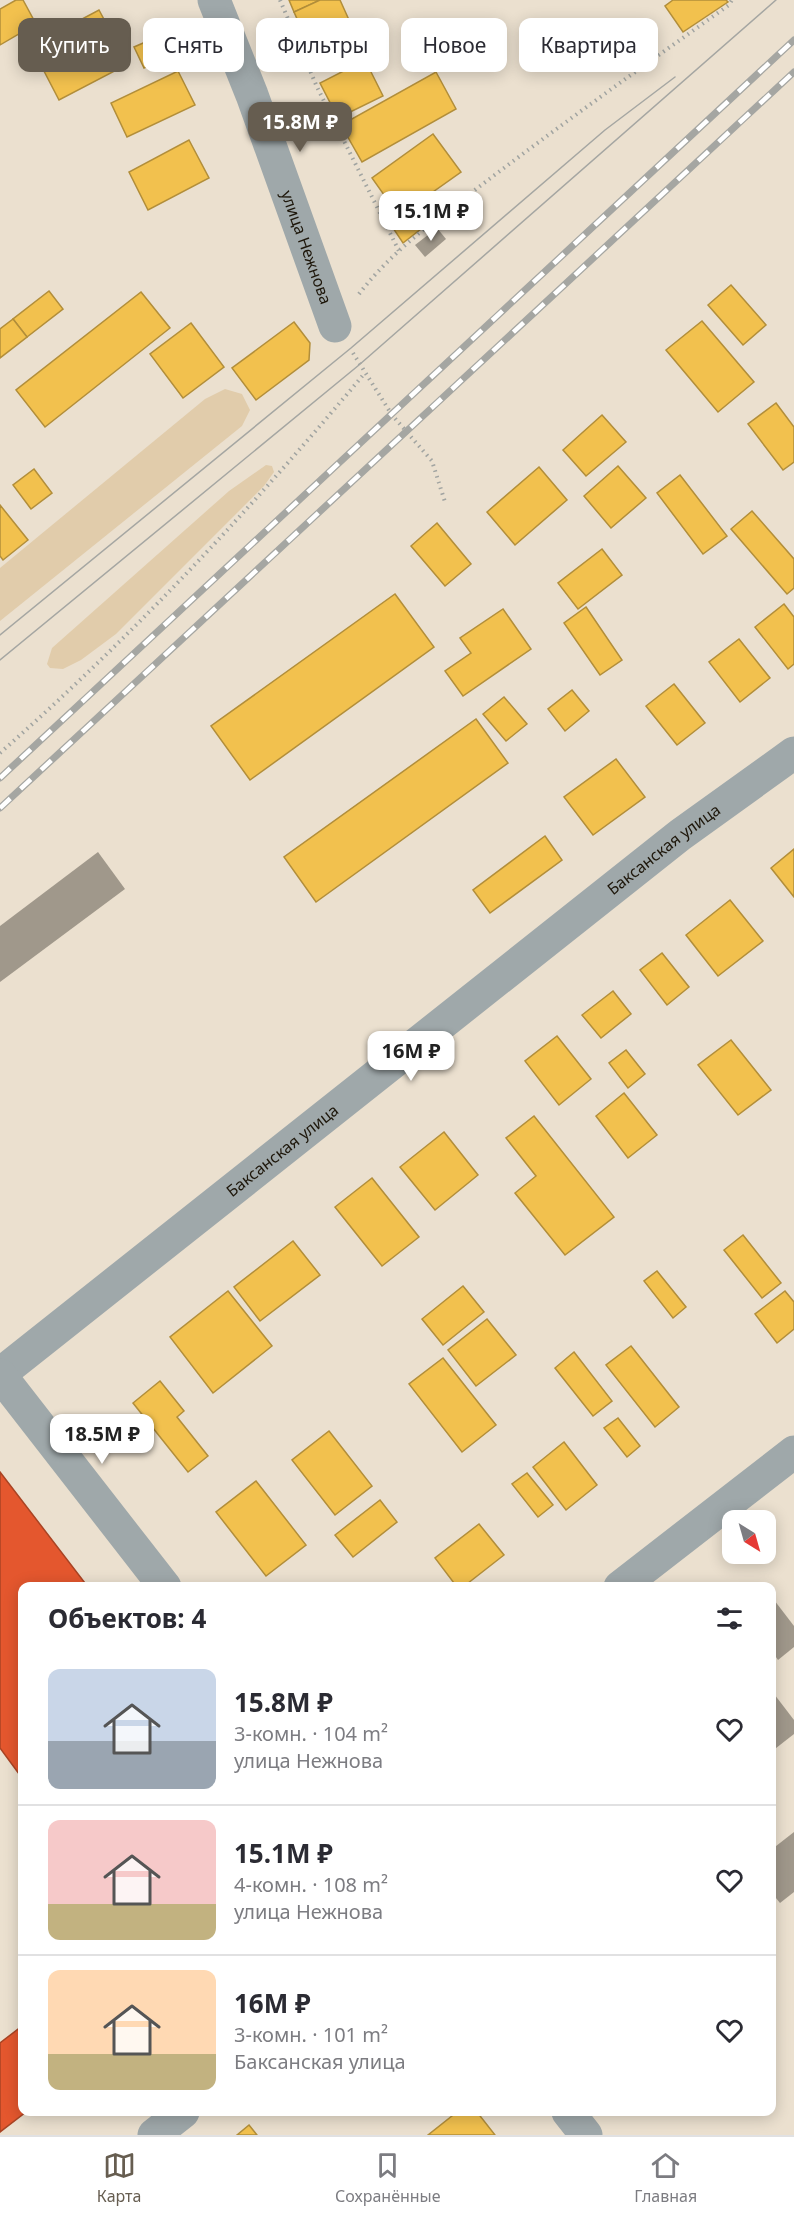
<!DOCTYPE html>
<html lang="ru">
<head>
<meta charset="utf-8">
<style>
	:root { --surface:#fff; --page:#f7f7f7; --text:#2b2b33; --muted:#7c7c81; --line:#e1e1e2; --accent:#665d50 }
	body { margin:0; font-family:"Noto Sans",sans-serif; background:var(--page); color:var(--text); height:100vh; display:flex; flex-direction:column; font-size:22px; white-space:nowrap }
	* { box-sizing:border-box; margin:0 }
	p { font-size:20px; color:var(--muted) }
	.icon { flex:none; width:33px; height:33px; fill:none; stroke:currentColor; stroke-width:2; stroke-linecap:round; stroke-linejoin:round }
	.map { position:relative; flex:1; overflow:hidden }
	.side { position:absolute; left:18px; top:1582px; width:758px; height:534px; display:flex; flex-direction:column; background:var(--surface); border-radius:12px; box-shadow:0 3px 15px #0003 }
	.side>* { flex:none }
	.guide { position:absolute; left:18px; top:18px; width:759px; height:54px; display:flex; gap:12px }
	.needle { width:39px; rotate:143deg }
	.fabs { position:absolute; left:722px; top:1510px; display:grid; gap:12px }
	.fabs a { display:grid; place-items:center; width:54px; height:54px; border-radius:12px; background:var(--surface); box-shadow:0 3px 15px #0003; font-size:30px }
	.price { position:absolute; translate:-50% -51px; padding:0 14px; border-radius:12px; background:#fff; color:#222; font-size:20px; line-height:39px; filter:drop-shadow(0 2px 3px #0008) }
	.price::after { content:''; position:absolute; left:50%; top:36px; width:18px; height:14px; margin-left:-9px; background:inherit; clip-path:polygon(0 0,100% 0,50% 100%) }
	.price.selected { background:var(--accent); color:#fff }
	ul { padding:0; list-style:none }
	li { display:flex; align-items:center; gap:18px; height:150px; padding:0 30px }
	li+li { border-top:2px solid var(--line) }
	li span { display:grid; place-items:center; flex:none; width:168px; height:120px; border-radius:12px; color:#555 }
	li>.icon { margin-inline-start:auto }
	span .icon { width:72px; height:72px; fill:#fffc; stroke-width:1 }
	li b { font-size:26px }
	h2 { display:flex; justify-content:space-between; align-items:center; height:72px; padding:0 30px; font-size:26px }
	.tag { padding:0 21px; border-radius:12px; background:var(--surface); box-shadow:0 3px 15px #0003; font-size:21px; line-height:54px }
	.tag.selected { background:var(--accent); color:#fff }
	.tab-bar { display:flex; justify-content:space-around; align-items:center; height:84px; border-top:2px solid var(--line); background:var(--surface); font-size:16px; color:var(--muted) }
	.tab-bar a { display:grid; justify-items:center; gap:3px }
	.tab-bar .selected { color:var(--accent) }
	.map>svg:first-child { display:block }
</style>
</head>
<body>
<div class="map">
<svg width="794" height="2135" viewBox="0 0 794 2135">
	<rect width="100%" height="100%" fill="#ebe0cf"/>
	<g fill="#e1ccab">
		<polygon points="225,389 242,394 250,410 242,426 0,621 0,568 205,399"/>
		<polygon points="266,465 272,466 274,472 264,486 116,634 81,660 63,669 50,668 47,664 52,648 229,491"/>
	</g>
	<g fill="#f2c14e" stroke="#b28e3a" stroke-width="1.5">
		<polygon points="16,0 23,0 36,24 0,45 0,9"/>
		<polygon points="289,0 320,0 294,12"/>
		<polygon points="320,0 340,0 354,31 311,50 294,12"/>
		<polygon points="673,0 726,0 728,2 683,32 665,6"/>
		<polygon points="99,10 128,64 59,100 31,46"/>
		<polygon points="178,28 187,49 144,68 134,47"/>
		<polygon points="365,60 383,96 338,118 320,83"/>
		<polygon points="178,71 195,105 127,137 111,103"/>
		<polygon points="436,72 456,109 362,162 341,125"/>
		<polygon points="433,134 461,172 399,216 372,178"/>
		<polygon points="189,140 209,178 148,210 129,172"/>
		<polygon points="416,211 426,225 403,243 393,228"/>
		<polygon points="731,285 766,325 743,345 708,305"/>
		<polygon points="49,291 63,309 27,337 13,319"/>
		<polygon points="141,292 170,328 45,427 16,390"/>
		<polygon points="13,319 27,337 0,358 0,329"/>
		<polygon points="702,321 754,382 718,412 666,350"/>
		<polygon points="294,322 310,343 309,360 256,400 232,368"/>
		<polygon points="191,323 224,367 183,398 150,354"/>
		<polygon points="776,403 794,427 794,462 783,470 748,424"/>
		<polygon points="602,415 626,442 586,476 563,450"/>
		<polygon points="618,466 646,498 611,528 584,496"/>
		<polygon points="539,467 567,500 515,545 487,512"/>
		<polygon points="34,469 52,493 31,509 13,485"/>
		<polygon points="680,475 727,536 703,554 657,493"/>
		<polygon points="0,505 28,540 3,560 0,556"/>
		<polygon points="752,511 794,559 794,588 787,594 731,529"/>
		<polygon points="437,523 471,564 445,586 411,546"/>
		<polygon points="602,549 622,575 578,609 558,583"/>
		<polygon points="395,594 434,647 250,780 211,726"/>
		<polygon points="784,604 794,617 794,664 788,669 755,627"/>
		<polygon points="586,607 622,660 600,675 564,623"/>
		<polygon points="503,609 531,649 463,696 445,671 471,653 460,638"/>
		<polygon points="739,639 770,678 740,702 709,662"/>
		<polygon points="674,684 705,723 677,745 646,706"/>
		<polygon points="572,690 589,711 565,731 548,709"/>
		<polygon points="504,697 527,724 506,741 483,714"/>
		<polygon points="476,719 508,763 316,902 284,857"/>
		<polygon points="616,759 645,797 593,835 564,797"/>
		<polygon points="545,836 562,860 490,913 473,890"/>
		<polygon points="794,849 794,897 771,868"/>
		<polygon points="730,900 763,941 718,976 686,935"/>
		<polygon points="662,953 689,987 667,1005 640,970"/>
		<polygon points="613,991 631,1014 601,1038 582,1015"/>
		<polygon points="557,1036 591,1079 559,1105 525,1061"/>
		<polygon points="731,1040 771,1090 738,1115 698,1065"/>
		<polygon points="626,1050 645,1074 628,1088 609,1063"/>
		<polygon points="624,1093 657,1135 628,1158 596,1116"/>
		<polygon points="534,1116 614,1217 565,1255 515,1193 536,1176 506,1138"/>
		<polygon points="444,1132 478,1175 435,1210 400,1167"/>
		<polygon points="372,1178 419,1237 382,1266 335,1207"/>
		<polygon points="743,1235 781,1283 762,1298 724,1250"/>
		<polygon points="293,1241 320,1275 260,1321 234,1287"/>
		<polygon points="657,1271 686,1307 673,1318 644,1281"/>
		<polygon points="463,1286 484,1312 443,1345 422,1319"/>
		<polygon points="228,1291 272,1346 213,1393 170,1337"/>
		<polygon points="785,1291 794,1302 794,1329 777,1343 755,1314"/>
		<polygon points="487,1319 516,1355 476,1386 448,1350"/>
		<polygon points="631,1346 679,1407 655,1427 606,1365"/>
		<polygon points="574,1352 612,1401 593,1416 555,1368"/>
		<polygon points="443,1358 496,1425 462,1452 409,1384"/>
		<polygon points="160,1381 184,1411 177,1417 208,1456 188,1472 133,1403"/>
		<polygon points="618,1418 640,1446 627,1457 604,1428"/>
		<polygon points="329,1431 372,1486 335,1515 292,1460"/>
		<polygon points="564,1442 597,1485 566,1510 533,1467"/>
		<polygon points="527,1473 553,1505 538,1517 512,1484"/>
		<polygon points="256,1481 306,1545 266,1576 216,1512"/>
		<polygon points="380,1500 397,1522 353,1557 335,1535"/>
		<polygon points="479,1524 504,1555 463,1587 457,1587 435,1558"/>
		<polygon points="457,2112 477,2112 495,2135 428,2135"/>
		<polygon points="249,2125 257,2135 237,2135"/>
	</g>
	<g fill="#e4572e" stroke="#a94424" stroke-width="1.5">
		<polygon points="0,1472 88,1587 22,1587 22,1778 0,1748"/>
		<polygon points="22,2026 22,2112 26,2112 0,2132 0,2043"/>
	</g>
	<g fill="#a0988b">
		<polygon points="437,228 446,239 425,257 415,245"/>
		<polygon points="98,852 125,889 0,982 0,926"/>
		<polygon points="771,1596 794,1626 794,1647 778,1660 771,1650"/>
		<polygon points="771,1690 794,1720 794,1734 771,1752"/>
		<polygon points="794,1832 794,1892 780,1903 771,1892 771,1850"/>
	</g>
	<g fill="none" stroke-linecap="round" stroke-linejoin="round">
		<g stroke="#a1a4a1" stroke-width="4" stroke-dasharray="1.5 4.5" stroke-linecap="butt">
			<polyline points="280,0 317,87 399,251"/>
			<path d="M359 294C395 247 445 213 492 177 570 118 649 62 729 5L732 0"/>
			<polyline points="353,353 392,415 432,461 445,502"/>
			<path d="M0 753C132 637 252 508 364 374"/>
		</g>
		<g stroke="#9fa8aa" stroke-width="33">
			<path id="s1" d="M214 0 252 95 335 326"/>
			<path id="s2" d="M0 1374 680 835 794 753"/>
			<polyline points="0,1375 165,1587"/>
			<polyline points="620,1587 794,1452"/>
			<polyline points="568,2112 586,2135"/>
			<polyline points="154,2135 183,2112"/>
		</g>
		<g stroke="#a5a6a2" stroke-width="1.5">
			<polyline points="0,635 351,348 605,130 675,77"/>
			<polyline points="0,660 359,365 776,0"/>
		</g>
		<g stroke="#a5a6a2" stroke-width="7">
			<g id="rail">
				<polyline points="0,778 794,40"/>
				<polyline points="0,808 794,72"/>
			</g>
		</g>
		<use href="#rail" stroke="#fff" stroke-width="4.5" stroke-dasharray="14" stroke-linecap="butt"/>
	</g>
	<g text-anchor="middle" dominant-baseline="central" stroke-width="6" stroke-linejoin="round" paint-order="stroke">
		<g font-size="16" fill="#1e170b" stroke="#fff">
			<text stroke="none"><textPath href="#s1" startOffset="264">улица Нежнова</textPath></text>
			<text stroke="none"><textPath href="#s2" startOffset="846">Баксанская улица</textPath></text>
			<text stroke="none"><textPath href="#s2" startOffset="360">Баксанская улица</textPath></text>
		</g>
	</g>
</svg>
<div class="fabs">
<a><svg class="needle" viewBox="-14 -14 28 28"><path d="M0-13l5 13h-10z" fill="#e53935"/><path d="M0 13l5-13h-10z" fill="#7c7c81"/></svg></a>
</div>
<b class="price selected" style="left:300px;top:153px">15.8M ₽</b>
<b class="price" style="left:431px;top:242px">15.1M ₽</b>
<b class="price" style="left:411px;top:1082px">16M ₽</b>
<b class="price" style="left:102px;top:1465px">18.5M ₽</b>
<div class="guide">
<a class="tag selected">Купить</a>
<a class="tag">Снять</a>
<a class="tag">Фильтры</a>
<a class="tag">Новое</a>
<a class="tag">Квартира</a>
</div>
<section class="side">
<h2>Объектов: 4<svg class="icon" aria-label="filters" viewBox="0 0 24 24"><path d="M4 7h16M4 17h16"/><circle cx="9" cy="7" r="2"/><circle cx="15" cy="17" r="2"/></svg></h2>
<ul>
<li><span style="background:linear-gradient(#c9d6e8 60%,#9aa5b1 0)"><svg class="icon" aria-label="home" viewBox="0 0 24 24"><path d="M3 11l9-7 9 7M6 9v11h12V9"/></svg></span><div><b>15.8M ₽</b><p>3-комн. · 104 m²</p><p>улица Нежнова</p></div><svg class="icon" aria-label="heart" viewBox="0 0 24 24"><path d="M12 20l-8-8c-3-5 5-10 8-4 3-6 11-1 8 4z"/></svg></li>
<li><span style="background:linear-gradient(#f6c9c9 70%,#c2b280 0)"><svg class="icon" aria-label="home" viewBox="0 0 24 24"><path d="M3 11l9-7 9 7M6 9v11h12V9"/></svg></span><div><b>15.1M ₽</b><p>4-комн. · 108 m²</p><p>улица Нежнова</p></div><svg class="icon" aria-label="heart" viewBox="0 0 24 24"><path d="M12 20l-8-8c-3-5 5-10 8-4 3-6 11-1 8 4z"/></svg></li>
<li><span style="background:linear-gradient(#ffd9b3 70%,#c2b280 0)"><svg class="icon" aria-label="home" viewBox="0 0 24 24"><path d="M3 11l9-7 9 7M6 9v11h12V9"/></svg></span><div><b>16M ₽</b><p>3-комн. · 101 m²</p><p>Баксанская улица</p></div><svg class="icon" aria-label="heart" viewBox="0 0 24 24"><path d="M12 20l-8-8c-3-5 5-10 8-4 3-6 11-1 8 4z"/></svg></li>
</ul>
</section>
</div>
<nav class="tab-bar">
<a class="selected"><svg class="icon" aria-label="map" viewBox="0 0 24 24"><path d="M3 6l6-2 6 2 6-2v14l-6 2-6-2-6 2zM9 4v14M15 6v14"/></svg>Карта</a>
<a><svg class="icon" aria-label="saved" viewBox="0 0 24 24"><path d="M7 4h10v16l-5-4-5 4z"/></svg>Сохранённые</a>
<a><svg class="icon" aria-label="home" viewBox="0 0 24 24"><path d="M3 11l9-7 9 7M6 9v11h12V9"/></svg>Главная</a>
</nav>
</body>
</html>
